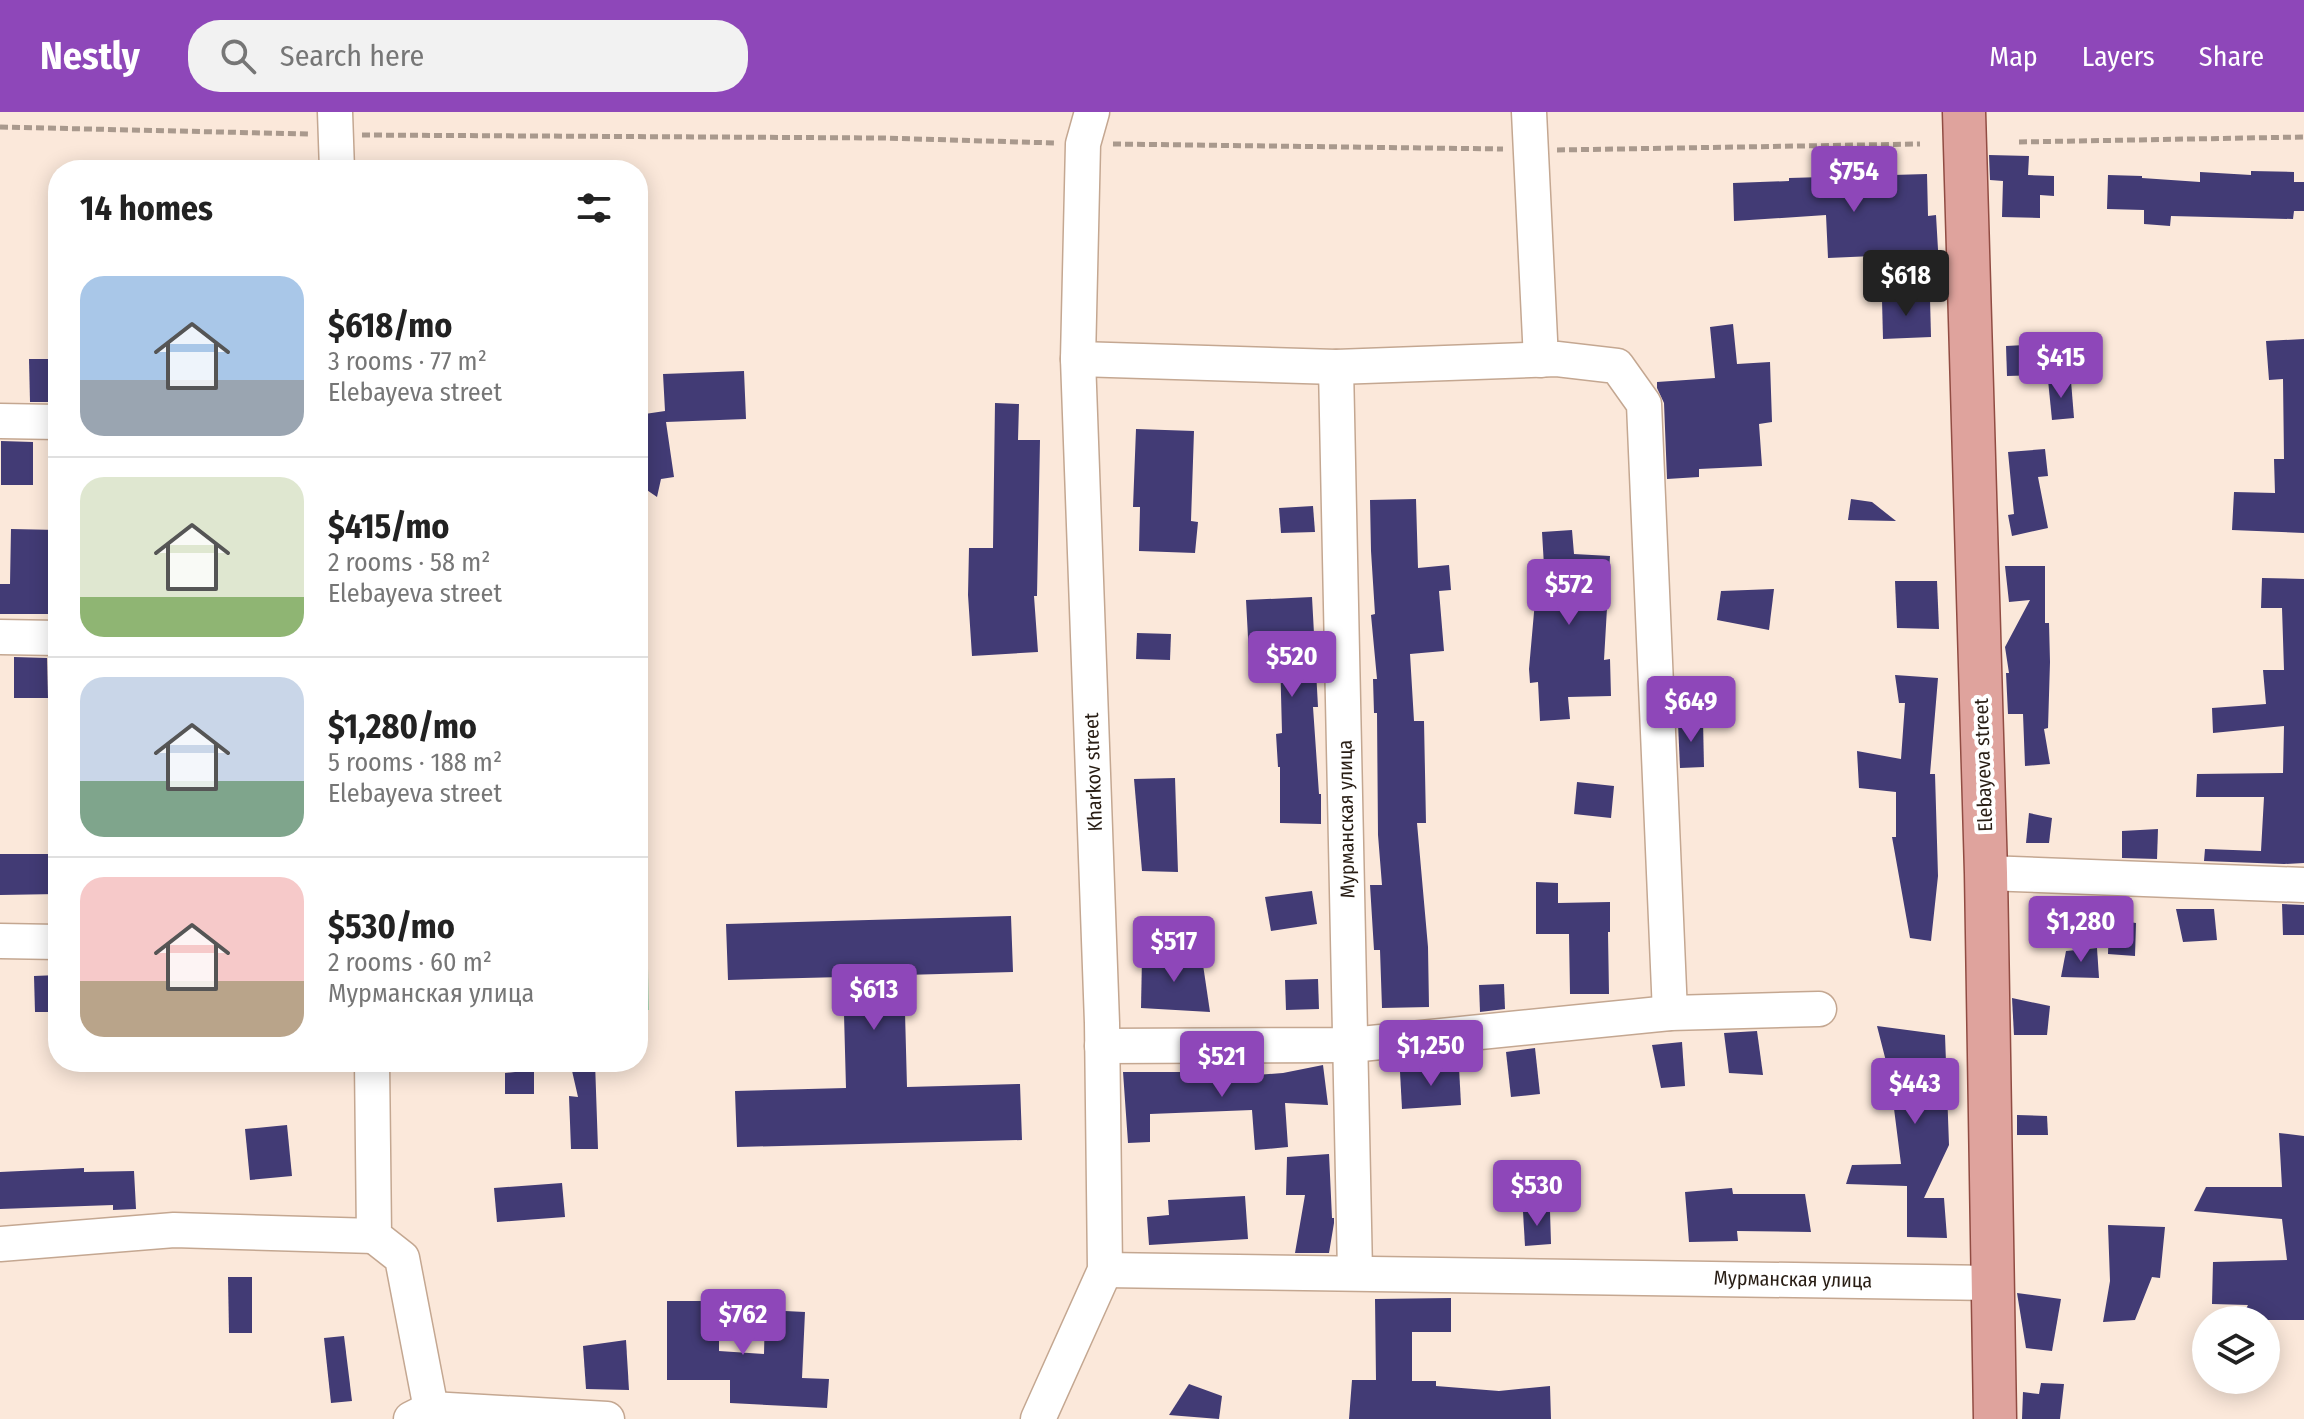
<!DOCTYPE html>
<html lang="en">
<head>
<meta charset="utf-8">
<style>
	:root { --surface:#fff; --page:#f2f2f2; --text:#222; --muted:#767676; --line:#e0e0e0; --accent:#8e47b9 }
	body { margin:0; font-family:"Fira Sans Condensed",sans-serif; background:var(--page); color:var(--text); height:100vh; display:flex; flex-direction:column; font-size:30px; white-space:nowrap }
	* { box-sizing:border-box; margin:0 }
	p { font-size:26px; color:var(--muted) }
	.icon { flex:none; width:44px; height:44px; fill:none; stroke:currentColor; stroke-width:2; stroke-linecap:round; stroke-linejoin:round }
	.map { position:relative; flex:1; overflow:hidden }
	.drawer { position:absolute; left:48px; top:48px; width:600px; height:912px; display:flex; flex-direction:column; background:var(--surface); border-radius:32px; box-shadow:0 4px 20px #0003 }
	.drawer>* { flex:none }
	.tools { position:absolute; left:2192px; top:1194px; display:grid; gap:16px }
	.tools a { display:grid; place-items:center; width:88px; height:88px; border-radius:50%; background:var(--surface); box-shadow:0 4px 20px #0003; font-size:40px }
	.price { position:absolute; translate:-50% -68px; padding:0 18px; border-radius:8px; background:var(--accent); color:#fff; font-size:26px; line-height:52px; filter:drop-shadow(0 2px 4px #0008) }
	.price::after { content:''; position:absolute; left:50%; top:48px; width:24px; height:18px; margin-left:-12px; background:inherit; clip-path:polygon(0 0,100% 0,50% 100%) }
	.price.on { background:#222; color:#fff }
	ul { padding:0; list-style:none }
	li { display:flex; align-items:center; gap:24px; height:200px; padding:0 32px }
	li+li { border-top:2px solid var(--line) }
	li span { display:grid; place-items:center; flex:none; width:224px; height:160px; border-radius:24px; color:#555 }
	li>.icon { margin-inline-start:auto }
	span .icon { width:96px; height:96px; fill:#fffc; stroke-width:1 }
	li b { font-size:34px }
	h2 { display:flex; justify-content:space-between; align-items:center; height:96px; padding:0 32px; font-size:34px }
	header { display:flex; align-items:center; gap:48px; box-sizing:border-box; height:112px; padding:0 40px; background:var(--accent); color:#fff }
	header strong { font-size:38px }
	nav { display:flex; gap:44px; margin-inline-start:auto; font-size:28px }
	.search { width:560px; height:72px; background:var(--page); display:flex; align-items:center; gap:20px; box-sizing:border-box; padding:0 28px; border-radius:32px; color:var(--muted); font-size:30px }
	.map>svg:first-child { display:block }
</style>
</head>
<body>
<header>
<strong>Nestly</strong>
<div class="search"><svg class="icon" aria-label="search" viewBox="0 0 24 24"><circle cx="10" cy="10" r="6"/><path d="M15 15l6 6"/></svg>Search here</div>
<nav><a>Map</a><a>Layers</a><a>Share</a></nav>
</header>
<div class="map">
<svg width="2304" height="1307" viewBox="0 0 2304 1307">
	<rect width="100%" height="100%" fill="#fbe8da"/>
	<polygon fill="#a4d8b4" points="638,471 639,471 649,898 638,898"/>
	<g fill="#423b75">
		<polygon points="1989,43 2029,44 2028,63 2054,64 2054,84 2040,83 2040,106 2002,105 2003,69 1990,68"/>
		<polygon points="2251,59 2294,60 2294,70 2304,70 2304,99 2294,99 2293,107 2171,104 2170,114 2144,112 2144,98 2107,97 2108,63 2142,64 2142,66 2200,70 2200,60 2251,63"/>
		<polygon points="1927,62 1928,104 1936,103 1940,172 1920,173 1918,142 1828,146 1826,103 1734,109 1733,71 1789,69 1789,66"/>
		<polygon points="1930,186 1931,225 1883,227 1882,188"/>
		<polygon points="1733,212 1737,252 1770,250 1772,310 1759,312 1762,354 1699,357 1699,365 1667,367 1664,291 1657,276 1657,270 1715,266 1710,215"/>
		<polygon points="2304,227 2304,421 2232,418 2234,380 2275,381 2274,347 2284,347 2283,267 2269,268 2266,229"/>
		<polygon points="2043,232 2044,263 2007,264 2006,234"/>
		<polygon points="29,247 58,247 58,290 30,290"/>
		<polygon points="744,259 746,307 666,310 674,365 661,367 657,385 638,372 638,303 665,299 663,262"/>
		<polygon points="2048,268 2071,269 2074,306 2052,308"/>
		<polygon points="995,291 1019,292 1018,328 1040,328 1037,484 1034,484 1038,540 972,544 968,483 969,436 993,436"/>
		<polygon points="1136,317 1194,319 1191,409 1198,410 1195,441 1139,439 1140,395 1133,395"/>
		<polygon points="1,329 33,330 33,373 1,373"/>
		<polygon points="2045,337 2048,364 2038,365 2048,416 2012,424 2008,403 2014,402 2008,340"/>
		<polygon points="1416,387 1418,456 1449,453 1451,478 1439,479 1444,539 1410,542 1414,609 1424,609 1426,711 1417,711 1428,835 1429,895 1382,896 1380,838 1374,838 1370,773 1382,773 1378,723 1377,601 1374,601 1373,567 1377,567 1371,503 1375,502 1371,439 1370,388"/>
		<polygon points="1851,387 1872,390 1896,409 1848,408"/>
		<polygon points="1313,394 1315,420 1281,421 1279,396"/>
		<polygon points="11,417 58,418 58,502 0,502 0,472 10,472"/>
		<polygon points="1572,418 1574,442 1610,444 1604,548 1610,547 1611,584 1568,585 1570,607 1540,609 1538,570 1530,571 1529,557 1538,455 1544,454 1542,420"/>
		<polygon points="2005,454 2045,454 2045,511 2049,511 2050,550 2048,616 2044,617 2050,652 2025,654 2023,602 2008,602 2006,561 2009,561 2005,535 2030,488 2009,490"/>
		<polygon points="2262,466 2304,467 2304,751 2284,752 2204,749 2205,737 2261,739 2264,685 2196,685 2197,662 2283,661 2284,614 2213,621 2212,596 2266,592 2263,558 2284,558 2282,496 2261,496"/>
		<polygon points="1895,469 1937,469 1939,517 1897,516"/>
		<polygon points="1774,477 1769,518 1717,508 1721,479"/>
		<polygon points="1312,485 1318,595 1313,595 1319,682 1321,682 1321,712 1280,711 1280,655 1278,655 1276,622 1282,621 1280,543 1249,544 1246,488"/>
		<polygon points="1137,521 1171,522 1170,548 1136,547"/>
		<polygon points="14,545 47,546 48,586 14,586"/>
		<polygon points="1895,563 1938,566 1930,662 1935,662 1938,764 1931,829 1910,826 1892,725 1896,725 1896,680 1859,676 1857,639 1901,647 1905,591 1899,591"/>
		<polygon points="1703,608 1704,655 1680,656 1678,611"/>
		<polygon points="1175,666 1178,760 1142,759 1134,667"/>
		<polygon points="1577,670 1614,674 1611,706 1574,702"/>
		<polygon points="2029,701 2052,706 2049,731 2026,731"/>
		<polygon points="2158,717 2157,747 2122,746 2122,719"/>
		<polygon points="0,742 58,742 58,782 0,783"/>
		<polygon points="1536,770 1558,771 1558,791 1610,790 1610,820 1608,820 1609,882 1570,882 1569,822 1536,822"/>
		<polygon points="1312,779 1317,812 1271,819 1265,785"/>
		<polygon points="2282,792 2304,793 2304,823 2283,823"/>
		<polygon points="2176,797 2214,797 2217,828 2183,830"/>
		<polygon points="1011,804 1013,860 904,863 907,975 1020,972 1022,1028 737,1035 735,979 846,976 843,865 728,868 726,812"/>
		<polygon points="2109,807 2136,811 2135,844 2108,842"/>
		<polygon points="2097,836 2099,866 2061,865 2066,839"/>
		<polygon points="1142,845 1202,846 1210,900 1141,896"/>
		<polygon points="58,863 58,900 35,900 34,864"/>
		<polygon points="1318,867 1319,897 1286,898 1285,868"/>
		<polygon points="1504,872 1505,897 1480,900 1479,873"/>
		<polygon points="2012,886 2050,894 2047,923 2014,923"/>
		<polygon points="1877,914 1945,923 1949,1033 1924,1086 1944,1086 1947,1126 1907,1125 1907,1074 1846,1072 1852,1053 1901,1052 1890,965"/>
		<polygon points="1757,919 1763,963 1729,961 1724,921"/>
		<polygon points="1682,930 1685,974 1661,976 1652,933"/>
		<polygon points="1535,936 1540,982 1511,985 1506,940"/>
		<polygon points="570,950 595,950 598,1037 571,1037 569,984 578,985"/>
		<polygon points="1323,953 1328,993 1285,991 1288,1035 1255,1038 1252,998 1150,1002 1150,1030 1128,1031 1123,960 1195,960 1196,963 1244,961 1244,964 1283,961"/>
		<polygon points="1459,955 1461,993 1402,997 1400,960"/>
		<polygon points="534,958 534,982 505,982 505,961"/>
		<polygon points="2017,1003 2047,1004 2048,1023 2017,1023"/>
		<polygon points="287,1013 292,1064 250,1068 245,1017"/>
		<polygon points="2279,1021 2304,1024 2304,1208 2240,1208 2248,1193 2212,1192 2213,1150 2287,1148 2282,1107 2194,1099 2206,1075 2282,1075"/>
		<polygon points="1329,1042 1332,1106 1334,1106 1334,1111 1329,1141 1295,1141 1305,1083 1286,1083 1287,1045"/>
		<polygon points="84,1056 84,1060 134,1059 136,1097 113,1098 113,1093 0,1097 0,1060"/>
		<polygon points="562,1071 565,1105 497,1110 494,1076"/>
		<polygon points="1732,1076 1733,1082 1805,1082 1811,1120 1737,1119 1738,1129 1689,1130 1685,1080"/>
		<polygon points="1245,1084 1248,1127 1149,1133 1147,1105 1169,1103 1168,1088"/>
		<polygon points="1550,1099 1551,1132 1525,1134 1523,1100"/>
		<polygon points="2108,1113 2165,1115 2160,1166 2152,1165 2135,1208 2103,1210 2110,1169"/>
		<polygon points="228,1165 252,1165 252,1221 229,1221"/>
		<polygon points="2017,1181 2061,1187 2052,1239 2026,1236"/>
		<polygon points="1451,1186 1451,1220 1412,1220 1412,1269 1436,1269 1436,1274 1499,1279 1550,1274 1551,1307 1349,1307 1352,1268 1376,1268 1375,1187"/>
		<polygon points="667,1189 719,1189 719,1239 764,1242 765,1198 805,1200 802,1266 829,1267 827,1296 730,1291 730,1268 667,1268"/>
		<polygon points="344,1224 352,1289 331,1291 324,1226"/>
		<polygon points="626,1228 629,1278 586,1277 583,1234"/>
		<polygon points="2041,1271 2064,1272 2060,1307 2022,1307 2023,1280 2039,1282"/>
		<polygon points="1189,1272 1222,1284 1219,1307 1169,1303"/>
	</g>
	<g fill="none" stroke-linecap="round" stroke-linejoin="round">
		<g stroke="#c4a791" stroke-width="37">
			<g id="minor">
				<polyline points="335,0 337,58"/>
				<polyline points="1529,0 1541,248"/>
				<polyline points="1078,247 1336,255 1557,247 1617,254 1644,292 1670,901"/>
				<polyline points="1336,255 1355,1160"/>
				<polyline points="0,309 58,310"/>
				<polyline points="0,525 58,526"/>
				<polyline points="1986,761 2304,773"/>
				<polyline points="0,829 58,830"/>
				<polyline points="1102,934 1351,933 1670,901 1819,897"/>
				<polyline points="372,950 374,1124 402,1146 431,1297"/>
				<polyline points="0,1132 174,1118 374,1124"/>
				<polyline points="1105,1158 1992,1171"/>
				<polyline points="411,1307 431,1297 607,1307"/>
				<polyline points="1038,1307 1105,1158 1102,911 1078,247 1083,32 1092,0"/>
			</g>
		</g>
		<g stroke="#914c43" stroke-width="45">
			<polyline id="major" points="1964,0 1986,761 1995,1307"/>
		</g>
		<g stroke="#a9998d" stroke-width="5" stroke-dasharray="8 4" stroke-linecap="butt">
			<polyline points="0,15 308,22"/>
			<polyline points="362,23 883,26 1055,31"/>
			<polyline points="2019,30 2304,25"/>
			<polyline points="1113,32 1503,37"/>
			<polyline points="1557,38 1920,32"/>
		</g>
		<use href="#minor" stroke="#fff" stroke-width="34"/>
		<use href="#major" stroke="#dfa39d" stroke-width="42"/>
	</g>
	<g text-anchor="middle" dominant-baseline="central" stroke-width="8" stroke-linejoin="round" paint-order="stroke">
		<g font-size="20" fill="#281d14" stroke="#fff">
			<text transform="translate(1983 653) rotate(-92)">Elebayeva street</text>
			<text transform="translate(1093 660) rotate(-92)">Kharkov street</text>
			<text transform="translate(1346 707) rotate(-91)">Мурманская улица</text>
			<text transform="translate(1793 1167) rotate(1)">Мурманская улица</text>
		</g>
	</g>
</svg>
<div class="tools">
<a><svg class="icon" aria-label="layers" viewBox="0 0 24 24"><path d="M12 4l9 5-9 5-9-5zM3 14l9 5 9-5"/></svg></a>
</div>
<b class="price" style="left:1854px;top:102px">$754</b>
<b class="price on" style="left:1906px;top:206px">$618</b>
<b class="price" style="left:2061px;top:288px">$415</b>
<b class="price" style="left:1569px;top:515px">$572</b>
<b class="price" style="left:1292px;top:587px">$520</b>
<b class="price" style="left:1691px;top:632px">$649</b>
<b class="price" style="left:2081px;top:852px">$1,280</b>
<b class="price" style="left:1174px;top:872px">$517</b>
<b class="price" style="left:874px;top:920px">$613</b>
<b class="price" style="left:1431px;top:976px">$1,250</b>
<b class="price" style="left:1222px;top:987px">$521</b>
<b class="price" style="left:1915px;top:1014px">$443</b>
<b class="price" style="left:1537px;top:1116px">$530</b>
<b class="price" style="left:743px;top:1245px">$762</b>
<section class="drawer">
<h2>14 homes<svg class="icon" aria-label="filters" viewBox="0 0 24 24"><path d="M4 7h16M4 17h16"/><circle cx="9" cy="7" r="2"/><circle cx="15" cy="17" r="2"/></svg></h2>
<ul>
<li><span style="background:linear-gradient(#a9c7e8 65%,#9aa5b1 0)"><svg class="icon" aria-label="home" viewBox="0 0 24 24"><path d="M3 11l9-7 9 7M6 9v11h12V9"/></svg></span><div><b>$618/mo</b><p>3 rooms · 77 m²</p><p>Elebayeva street</p></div></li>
<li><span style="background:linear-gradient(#dfe7d0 75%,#8fb573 0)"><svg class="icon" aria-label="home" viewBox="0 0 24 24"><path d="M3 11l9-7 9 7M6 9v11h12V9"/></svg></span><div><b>$415/mo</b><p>2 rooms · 58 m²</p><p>Elebayeva street</p></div></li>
<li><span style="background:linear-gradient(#c9d6e8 65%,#7fa58c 0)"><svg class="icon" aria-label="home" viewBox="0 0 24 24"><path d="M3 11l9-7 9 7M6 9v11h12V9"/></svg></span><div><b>$1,280/mo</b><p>5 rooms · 188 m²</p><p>Elebayeva street</p></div></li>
<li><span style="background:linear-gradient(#f6c9c9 65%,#b9a48a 0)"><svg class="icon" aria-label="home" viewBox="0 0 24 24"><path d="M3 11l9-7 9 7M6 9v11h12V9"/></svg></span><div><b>$530/mo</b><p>2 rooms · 60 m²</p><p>Мурманская улица</p></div></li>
</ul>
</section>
</div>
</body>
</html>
